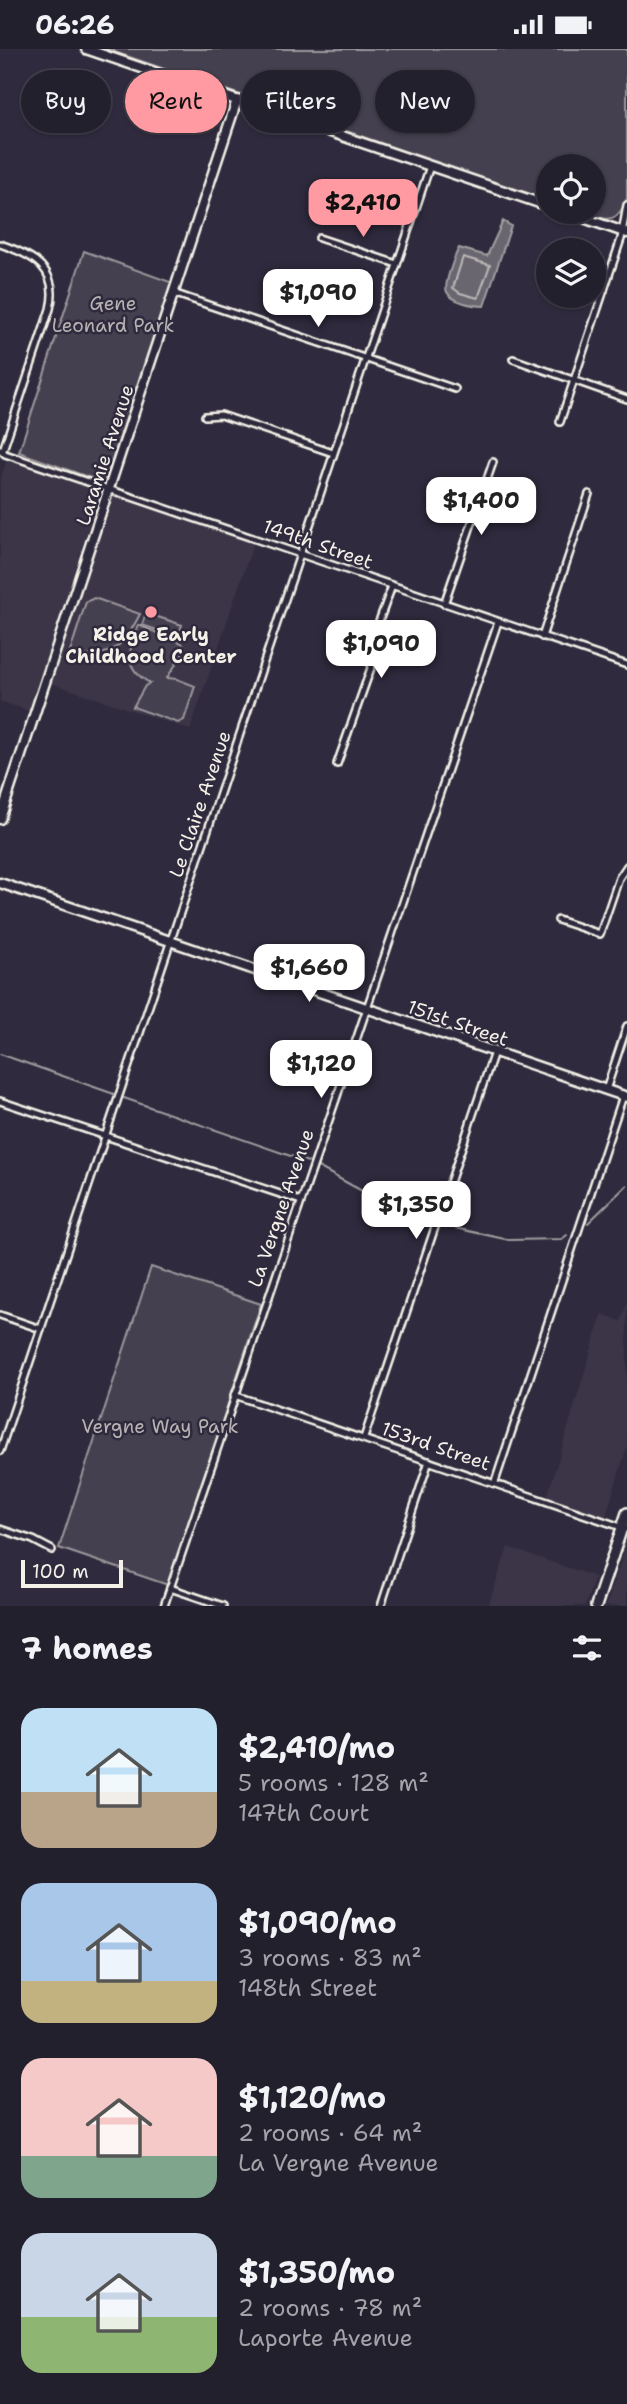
<!DOCTYPE html>
<html lang="en">
<head>
<meta charset="utf-8">
<style>
	:root { --surface:#23202e; --page:#2f2d3a; --text:#f1f3f6; --muted:#a3a3aa; --line:#403e4a; --accent:#ff9aa2 }
	body { margin:0; font-family:"Shantell Sans",sans-serif; background:var(--page); color:var(--text); height:100vh; display:flex; flex-direction:column; font-size:26px; white-space:nowrap }
	* { box-sizing:border-box; margin:0 }
	p { font-size:23px; color:var(--muted) }
	.icon { flex:none; width:38px; height:38px; fill:none; stroke:currentColor; stroke-width:2; stroke-linecap:round; stroke-linejoin:round }
	.map { position:relative; height:1557px; overflow:hidden }
	.details { display:flex; flex-direction:column; background:var(--surface); flex:1 }
	.details>* { flex:none }
	.banner { position:absolute; left:21px; top:21px; width:586px; height:63px; display:flex; gap:14px }
	.fabs { position:absolute; left:536px; top:105px; display:grid; gap:14px }
	.fabs a { display:grid; place-items:center; width:70px; height:70px; border-radius:50%; background:var(--surface); box-shadow:0 2px 5px #0004,0 0 0 2px var(--line); font-size:35px }
	.scale { position:absolute; left:21px; bottom:18px; width:102px; box-sizing:border-box; padding-left:7px; border:4px solid #f4f1e8; border-top:0; font-size:19px; line-height:24px; white-space:nowrap; color:#f4f1e8; -webkit-text-stroke:5px #2f2a3d; paint-order:stroke }
	.price { position:absolute; translate:-50% -60px; padding:0 16px; border-radius:14px; background:#fff; color:#222; font-size:23px; line-height:46px; filter:drop-shadow(0 2px 4px #0008) }
	.price::after { content:''; position:absolute; left:50%; top:42px; width:21px; height:16px; margin-left:-10px; background:inherit; clip-path:polygon(0 0,100% 0,50% 100%) }
	.price.on { background:var(--accent); color:#111 }
	ul { padding:0; list-style:none }
	li { display:flex; align-items:center; gap:21px; height:175px; padding:0 21px }
	li span { display:grid; place-items:center; flex:none; width:196px; height:140px; border-radius:21px; color:#555 }
	li>.icon { margin-inline-start:auto }
	span .icon { width:84px; height:84px; fill:#fffc; stroke-width:1 }
	li b { font-size:30px }
	h2 { display:flex; justify-content:space-between; align-items:center; height:84px; padding:0 21px; font-size:30px }
	.tag { padding:0 24px; border-radius:32px; background:var(--surface); box-shadow:0 2px 5px #0004,0 0 0 2px var(--line); font-size:24px; line-height:63px }
	.tag.on { background:var(--accent); color:#111 }
	.status { display:flex; justify-content:space-between; align-items:center; height:49px; padding:0 35px; background:var(--surface); direction:ltr }
	.status svg { height:19px; fill:currentColor }
	.map>svg:first-child { display:block }
</style>
</head>
<body>
<div class="status"><b>06:26</b><svg viewBox="0 0 49 12"><path d="M0 12V9h3v3zM5 12V6h3v6zM10 12V3h3v9zM15 12V0h3v12zM26 1h20v11H26zM47 4h2v5h-2z"/></svg></div>
<div class="map">
<svg width="627" height="1557" viewBox="0 0 627 1557">
	<rect width="100%" height="100%" fill="#2f2a3d"/>
	<filter id="ink" filterUnits="userSpaceOnUse"><feTurbulence type="fractalNoise" baseFrequency=".0143" numOctaves="2"/><feDisplacementMap in="SourceGraphic" scale="14" xChannelSelector="R" yChannelSelector="G"/><feConvolveMatrix kernelMatrix="1 2 1 2 8 2 1 2 1" color-interpolation-filters="sRGB"/></filter>
	<g filter="url(#ink)">
		<g fill="#3b3647">
			<polygon points="8,408 94,438 99,445 29,662 0,652 0,432"/>
			<polygon points="111,445 254,493 190,681 48,633"/>
			<polygon points="627,1254 627,1398 603,1476 545,1455 602,1265 621,1272"/>
			<polygon points="627,1494 627,1557 606,1557"/>
			<polygon points="508,1498 595,1528 585,1557 488,1557"/>
		</g>
		<g fill="#454050" stroke="#9c989c" stroke-width="2">
			<path d="M106 0H627V149C617 177 605 171 581 163H593V117H548V151Z"/>
			<polygon points="84,202 173,234 106,429 99,432 19,403"/>
			<path d="M94 549 140 565C123 599 109 611 69 606L86 553Z"/>
			<polygon points="146,564 182,576 178,588 142,576"/>
			<path d="M138 576 182 594 185 601 167 629 177 630 195 637 184 671 178 674 133 658 145 637 150 634C122 619 129 601 138 576Z"/>
			<polygon points="151,1218 261,1255 168,1536 59,1499"/>
		</g>
		<path fill="#6a6670" stroke="#a19ea0" stroke-width="2" d="M503 172 511 177 484 257C474 257 452 253 447 243 443 237 455 206 459 199L487 207Z"/>
		<g fill="none" stroke-linecap="round" stroke-linejoin="round">
			<polygon stroke="#bdb9b8" stroke-width="2" points="463,208 490,216 478,249 460,244 453,239"/>
			<g stroke="#a19ea0" stroke-width="2">
				<polyline points="0,1005 114,1045"/>
				<polyline points="124,1049 308,1113"/>
				<polyline points="318,1118 375,1149 429,1172"/>
				<polyline points="588,1174 627,1136"/>
				<polyline points="441,1176 509,1191 562,1190 567,1186"/>
			</g>
			<g stroke="#f4f1e8" stroke-width="10">
				<g id="street">
					<polyline points="319,189 397,215"/>
					<path d="M0 195C33 206 60 220 50 260L3 401"/>
					<polyline points="593,237 604,241"/>
					<polyline points="173,244 455,340"/>
					<polyline points="513,310 627,350"/>
					<polyline points="205,367 221,366 333,404"/>
					<polyline points="560,373 621,190 627,156"/>
					<polyline points="0,400 5,405 627,616"/>
					<polyline points="444,555 493,413"/>
					<polyline points="542,588 589,445"/>
					<polyline points="337,715 377,602 378,575 392,537"/>
					<polyline points="558,871 600,885 619,829 627,817"/>
					<polyline points="606,1041 627,977"/>
					<polyline points="0,1052 301,1152"/>
					<polyline points="0,1266 41,1280"/>
					<polyline points="234,1346 627,1480"/>
					<polyline points="364,1389 494,1003"/>
					<polyline points="0,1402 430,117"/>
					<polyline points="495,1433 623,1047"/>
					<polyline points="0,1480 33,1491 52,1501"/>
					<polyline points="170,1539 223,1557"/>
					<polyline points="164,1557 498,573"/>
					<polyline points="381,1557 429,1412"/>
				</g>
			</g>
			<g stroke="#f4f1e8" stroke-width="13">
				<g id="secondary">
					<polyline points="86,0 548,157"/>
					<polyline points="566,163 627,184"/>
					<polyline points="0,770 237,51"/>
					<polyline points="0,834 627,1048"/>
				</g>
			</g>
			<g stroke="#f4f1e8" stroke-width="14">
				<polyline id="primary" points="596,1557 627,1464"/>
			</g>
			<use href="#street" stroke="#2f2a3d" stroke-width="5"/>
			<use href="#secondary" stroke="#2f2a3d" stroke-width="8"/>
			<use href="#primary" stroke="#2f2a3d" stroke-width="9"/>
		</g>
	</g>
	<circle fill="#ff9aa2" stroke="#2f2a3d" stroke-width="2.5" cx="151" cy="563" r="7"/>
	<g text-anchor="middle" dominant-baseline="central" stroke-width="5" stroke-linejoin="round" paint-order="stroke">
		<g font-size="19" fill="#b7b3b3" stroke="#2f2a3d">
			<text x="113" y="254">Gene<tspan x="113" dy="22">Leonard Park</tspan></text>
			<text x="160" y="1377">Vergne Way Park</text>
		</g>
		<g font-size="19" fill="#f4f1e8" stroke="#2f2a3d">
			<text transform="translate(105 406) rotate(-72)">Laramie Avenue</text>
			<text transform="translate(318 495) rotate(19)">149th Street</text>
			<text transform="translate(200 755) rotate(-71)">Le Claire Avenue</text>
			<text transform="translate(458 974) rotate(19)">151st Street</text>
			<text transform="translate(281 1159) rotate(-71)">La Vergne Avenue</text>
			<text transform="translate(436 1397) rotate(19)">153rd Street</text>
		</g>
		<g font-size="19" font-weight="bold" fill="#f4f1e8" stroke="#2f2a3d">
			<text x="151" y="585">Ridge Early<tspan x="151" dy="22">Childhood Center</tspan></text>
		</g>
	</g>
</svg>
<div class="fabs">
<a><svg class="icon" aria-label="locate" viewBox="0 0 24 24"><circle cx="12" cy="12" r="6"/><path d="M12 2v4M12 18v4M2 12h4M18 12h4"/></svg></a>
<a><svg class="icon" aria-label="layers" viewBox="0 0 24 24"><path d="M12 4l9 5-9 5-9-5zM3 14l9 5 9-5"/></svg></a>
</div>
<div class="scale">100 m</div>
<b class="price on" style="left:363px;top:190px">$2,410</b>
<b class="price" style="left:318px;top:280px">$1,090</b>
<b class="price" style="left:481px;top:488px">$1,400</b>
<b class="price" style="left:381px;top:631px">$1,090</b>
<b class="price" style="left:309px;top:955px">$1,660</b>
<b class="price" style="left:321px;top:1051px">$1,120</b>
<b class="price" style="left:416px;top:1192px">$1,350</b>
<div class="banner">
<a class="tag">Buy</a>
<a class="tag on">Rent</a>
<a class="tag">Filters</a>
<a class="tag">New</a>
</div>
</div>
<section class="details">
<h2>7 homes<svg class="icon" aria-label="filters" viewBox="0 0 24 24"><path d="M4 7h16M4 17h16"/><circle cx="9" cy="7" r="2"/><circle cx="15" cy="17" r="2"/></svg></h2>
<ul>
<li><span style="background:linear-gradient(#bfe0f5 60%,#b9a48a 0)"><svg class="icon" aria-label="home" viewBox="0 0 24 24"><path d="M3 11l9-7 9 7M6 9v11h12V9"/></svg></span><div><b>$2,410/mo</b><p>5 rooms · 128 m²</p><p>147th Court</p></div></li>
<li><span style="background:linear-gradient(#a9c7e8 70%,#c2b280 0)"><svg class="icon" aria-label="home" viewBox="0 0 24 24"><path d="M3 11l9-7 9 7M6 9v11h12V9"/></svg></span><div><b>$1,090/mo</b><p>3 rooms · 83 m²</p><p>148th Street</p></div></li>
<li><span style="background:linear-gradient(#f6c9c9 70%,#7fa58c 0)"><svg class="icon" aria-label="home" viewBox="0 0 24 24"><path d="M3 11l9-7 9 7M6 9v11h12V9"/></svg></span><div><b>$1,120/mo</b><p>2 rooms · 64 m²</p><p>La Vergne Avenue</p></div></li>
<li><span style="background:linear-gradient(#c9d6e8 60%,#8fb573 0)"><svg class="icon" aria-label="home" viewBox="0 0 24 24"><path d="M3 11l9-7 9 7M6 9v11h12V9"/></svg></span><div><b>$1,350/mo</b><p>2 rooms · 78 m²</p><p>Laporte Avenue</p></div></li>
</ul>
</section>
</body>
</html>
